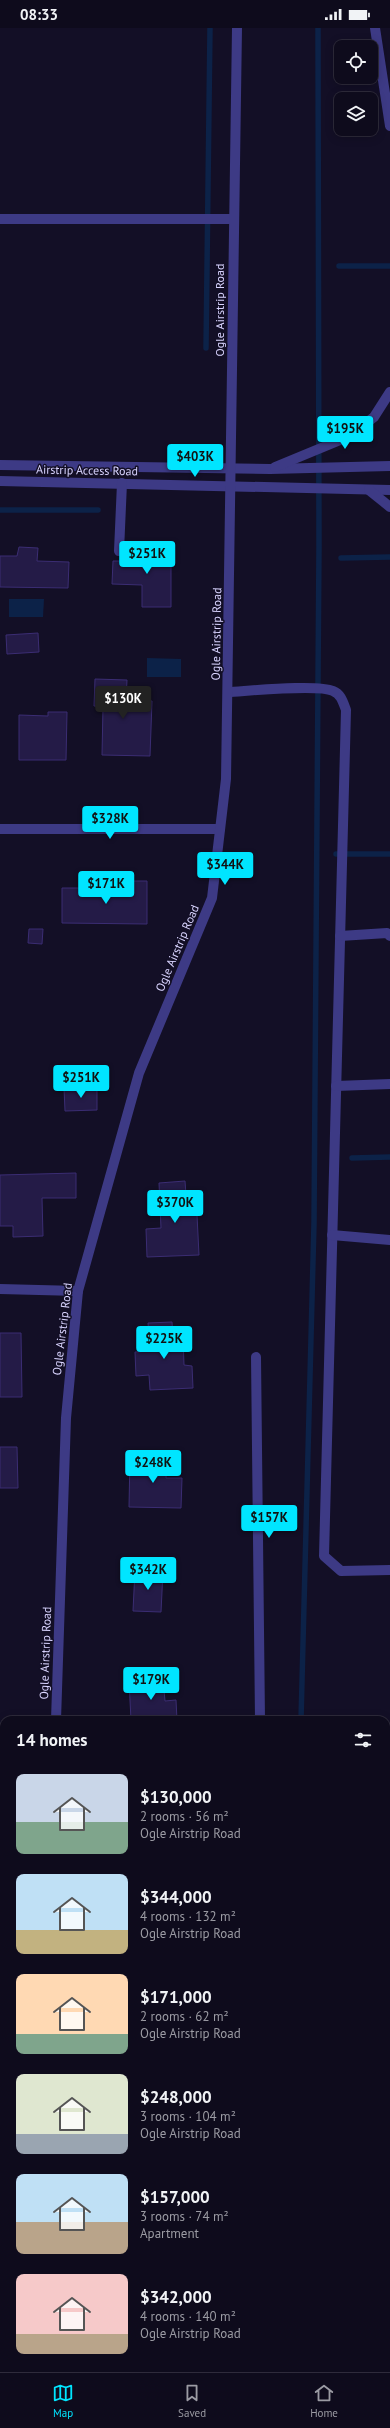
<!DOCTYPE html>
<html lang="en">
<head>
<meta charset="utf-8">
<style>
	:root { --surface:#0e0b1c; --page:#171425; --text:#f1f3f6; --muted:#9b9ba3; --line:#2e2b3b; --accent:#00e5ff }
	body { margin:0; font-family:"PT Sans",sans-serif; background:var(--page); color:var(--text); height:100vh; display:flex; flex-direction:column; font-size:15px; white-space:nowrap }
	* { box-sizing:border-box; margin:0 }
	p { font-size:13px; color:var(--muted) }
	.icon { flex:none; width:22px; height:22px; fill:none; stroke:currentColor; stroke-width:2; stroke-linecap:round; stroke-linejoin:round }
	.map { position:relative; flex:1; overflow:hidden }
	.details { position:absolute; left:0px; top:1688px; width:390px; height:656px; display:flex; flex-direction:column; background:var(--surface); border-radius:12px 12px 0 0; box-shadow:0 2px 10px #0003,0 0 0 1px var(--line) }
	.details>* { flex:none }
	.fabs { position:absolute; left:334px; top:12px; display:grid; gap:8px }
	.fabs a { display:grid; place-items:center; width:44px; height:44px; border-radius:8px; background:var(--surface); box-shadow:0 2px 10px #0003,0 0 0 1px var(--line); font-size:20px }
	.price { position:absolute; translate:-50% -34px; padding:0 9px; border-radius:4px; background:var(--accent); color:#111; font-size:13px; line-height:26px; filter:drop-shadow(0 1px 2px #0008) }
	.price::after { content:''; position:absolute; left:50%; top:24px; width:12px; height:9px; margin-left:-6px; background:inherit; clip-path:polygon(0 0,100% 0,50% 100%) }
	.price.selected { background:#222; color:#fff }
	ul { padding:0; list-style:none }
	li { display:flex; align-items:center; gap:12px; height:100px; padding:0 16px }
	li span { display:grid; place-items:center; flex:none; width:112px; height:80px; border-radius:8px; color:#555 }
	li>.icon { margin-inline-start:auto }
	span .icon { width:48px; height:48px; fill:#fffc; stroke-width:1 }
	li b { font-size:17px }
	h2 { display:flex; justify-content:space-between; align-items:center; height:48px; padding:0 16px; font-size:17px }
	.status { display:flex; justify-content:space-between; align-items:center; height:28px; padding:0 20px; background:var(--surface); direction:ltr }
	.status svg { height:11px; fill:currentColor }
	.dock { display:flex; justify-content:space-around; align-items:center; height:56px; border-top:1px solid var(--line); background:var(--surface); font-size:11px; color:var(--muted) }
	.dock a { display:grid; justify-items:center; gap:2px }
	.dock .selected { color:var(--accent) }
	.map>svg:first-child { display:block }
</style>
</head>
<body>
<div class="status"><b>08:33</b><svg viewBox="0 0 49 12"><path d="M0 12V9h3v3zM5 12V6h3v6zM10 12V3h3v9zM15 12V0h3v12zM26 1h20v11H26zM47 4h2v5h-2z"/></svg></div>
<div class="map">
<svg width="390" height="2344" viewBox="0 0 390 2344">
	<rect width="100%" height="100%" fill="#130f26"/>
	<g fill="#0c2248">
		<polygon points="9,571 44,571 43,589 9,589"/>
		<polygon points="147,630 181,631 181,649 147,649"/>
	</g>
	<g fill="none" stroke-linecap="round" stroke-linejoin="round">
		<g stroke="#0c2248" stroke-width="5.5">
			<polyline points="339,238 390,238"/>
			<polyline points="206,320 210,0"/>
			<polyline points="0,482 98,482"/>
			<polyline points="341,530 390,529"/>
			<polyline points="336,826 390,826"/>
			<polyline points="352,1130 390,1129"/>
			<polyline points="301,1692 314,1195 319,518 318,0"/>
			<polyline points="286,2344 286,2340"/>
		</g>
	</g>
	<g fill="#241b47" stroke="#3b2d73">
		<polygon points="19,519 38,520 37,533 69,534 68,560 0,559 0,528 17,528"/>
		<polygon points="126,522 171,522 171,579 142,579 142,557 112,556 113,533 124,533"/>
		<polygon points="38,605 39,624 7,626 6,607"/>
		<polygon points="95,651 127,652 126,672 152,673 150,728 102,727 103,679 94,678"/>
		<polygon points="48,684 67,684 66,732 19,732 19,687 48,688"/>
		<polygon points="123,853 147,853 147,896 62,895 62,860 123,860"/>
		<polygon points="29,901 43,901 42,916 28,915"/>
		<polygon points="97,1059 97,1082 65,1083 64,1060"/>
		<polygon points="76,1145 76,1170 42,1170 43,1208 13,1209 13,1198 0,1198 0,1147"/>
		<polygon points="185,1153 186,1167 196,1167 199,1227 147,1229 146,1201 161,1200 159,1155"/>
		<polygon points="172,1294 173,1310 183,1309 184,1337 192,1338 193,1360 150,1362 149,1347 136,1348 135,1324 150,1323 148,1295"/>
		<polygon points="0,1305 21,1305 22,1369 0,1369"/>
		<polygon points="0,1419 17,1419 18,1460 0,1460"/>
		<polygon points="130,1428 156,1428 155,1431 167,1431 166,1450 182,1450 181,1480 129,1479"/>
		<polygon points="135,1542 163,1543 161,1584 133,1583"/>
		<polygon points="163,1651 165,1673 176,1672 177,1692 131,1692 129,1653"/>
	</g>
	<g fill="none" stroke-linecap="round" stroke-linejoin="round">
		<g stroke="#3d3a85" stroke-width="10">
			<polyline points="375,0 390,98"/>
			<polyline points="0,191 233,191"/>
			<polyline points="0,437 270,441 390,438"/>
			<polyline points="275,439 350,408 374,389 390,364"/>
			<polyline points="0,453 390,462"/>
			<polyline points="369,462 390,479"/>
			<polyline points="119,523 122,455"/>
			<path d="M228 664C248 663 318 656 333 663 341 666 343 674 346 682L324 1528 341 1543 390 1542"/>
			<polyline points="0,801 220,801"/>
			<polyline points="340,908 387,905 390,908"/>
			<polyline points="336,1058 390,1056"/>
			<polyline points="332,1207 390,1212"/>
			<polyline points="0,1261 78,1263"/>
			<polyline points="256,1329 260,1692"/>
			<polyline points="56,1692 66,1390 78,1263 139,1045 212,870 226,751 237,0"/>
			<polyline points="157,2340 157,2344"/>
			<polyline points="303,2340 304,2344"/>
		</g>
	</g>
	<g text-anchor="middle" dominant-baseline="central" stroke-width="3" stroke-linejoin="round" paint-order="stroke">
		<g font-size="12" fill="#d9d4ff" stroke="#130f26">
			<text transform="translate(219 282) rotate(-90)">Ogle Airstrip Road</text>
			<text transform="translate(87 442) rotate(1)">Airstrip Access Road</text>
			<text transform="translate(216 606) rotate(-89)">Ogle Airstrip Road</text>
			<text transform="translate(177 920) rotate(-67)">Ogle Airstrip Road</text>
			<text transform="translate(62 1301) rotate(-83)">Ogle Airstrip Road</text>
			<text transform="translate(45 1625) rotate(-88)">Ogle Airstrip Road</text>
		</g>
	</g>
</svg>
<div class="fabs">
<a><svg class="icon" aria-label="locate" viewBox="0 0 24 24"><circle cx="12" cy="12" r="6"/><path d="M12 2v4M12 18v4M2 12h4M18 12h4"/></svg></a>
<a><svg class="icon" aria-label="layers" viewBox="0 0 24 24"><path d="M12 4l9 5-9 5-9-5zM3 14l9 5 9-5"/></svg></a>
</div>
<b class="price" style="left:345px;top:422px">$195K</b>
<b class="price" style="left:195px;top:450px">$403K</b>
<b class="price" style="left:147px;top:547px">$251K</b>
<b class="price selected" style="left:123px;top:692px">$130K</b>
<b class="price" style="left:110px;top:812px">$328K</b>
<b class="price" style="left:225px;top:858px">$344K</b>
<b class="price" style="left:106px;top:877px">$171K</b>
<b class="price" style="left:81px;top:1071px">$251K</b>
<b class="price" style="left:175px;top:1196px">$370K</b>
<b class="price" style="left:164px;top:1332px">$225K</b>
<b class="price" style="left:153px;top:1456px">$248K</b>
<b class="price" style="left:269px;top:1511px">$157K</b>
<b class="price" style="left:148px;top:1563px">$342K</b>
<b class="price" style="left:151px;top:1673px">$179K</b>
<section class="details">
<h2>14 homes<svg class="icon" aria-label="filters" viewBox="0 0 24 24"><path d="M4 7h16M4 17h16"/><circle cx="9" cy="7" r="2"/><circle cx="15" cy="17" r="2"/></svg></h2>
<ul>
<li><span style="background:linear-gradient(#c9d6e8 60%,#7fa58c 0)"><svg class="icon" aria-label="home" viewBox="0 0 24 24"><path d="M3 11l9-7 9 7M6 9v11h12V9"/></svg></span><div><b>$130,000</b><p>2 rooms · 56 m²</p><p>Ogle Airstrip Road</p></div></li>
<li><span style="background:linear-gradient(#bfe0f5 70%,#c2b280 0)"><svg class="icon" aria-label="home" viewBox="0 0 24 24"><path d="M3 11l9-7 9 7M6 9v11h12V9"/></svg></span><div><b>$344,000</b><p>4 rooms · 132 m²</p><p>Ogle Airstrip Road</p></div></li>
<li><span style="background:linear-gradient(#ffd9b3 75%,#7fa58c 0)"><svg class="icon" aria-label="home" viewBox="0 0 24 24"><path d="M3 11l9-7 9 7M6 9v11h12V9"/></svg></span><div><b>$171,000</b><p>2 rooms · 62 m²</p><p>Ogle Airstrip Road</p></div></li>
<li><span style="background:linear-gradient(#dfe7d0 75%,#9aa5b1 0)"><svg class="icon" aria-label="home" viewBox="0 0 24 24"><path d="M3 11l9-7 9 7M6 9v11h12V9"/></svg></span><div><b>$248,000</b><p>3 rooms · 104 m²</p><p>Ogle Airstrip Road</p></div></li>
<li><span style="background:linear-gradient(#bfe0f5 60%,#b9a48a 0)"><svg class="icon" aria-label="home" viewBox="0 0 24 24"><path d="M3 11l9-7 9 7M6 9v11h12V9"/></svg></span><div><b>$157,000</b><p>3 rooms · 74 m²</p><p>Apartment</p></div></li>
<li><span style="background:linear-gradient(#f6c9c9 75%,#b9a48a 0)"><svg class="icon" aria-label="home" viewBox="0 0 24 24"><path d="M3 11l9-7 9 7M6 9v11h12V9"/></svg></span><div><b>$342,000</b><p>4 rooms · 140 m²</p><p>Ogle Airstrip Road</p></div></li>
</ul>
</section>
</div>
<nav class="dock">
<a class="selected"><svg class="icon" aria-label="map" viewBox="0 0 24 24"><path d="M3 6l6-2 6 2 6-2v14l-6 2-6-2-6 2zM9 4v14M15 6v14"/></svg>Map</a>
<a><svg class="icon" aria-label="saved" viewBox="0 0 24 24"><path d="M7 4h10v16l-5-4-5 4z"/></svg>Saved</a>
<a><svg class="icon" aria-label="home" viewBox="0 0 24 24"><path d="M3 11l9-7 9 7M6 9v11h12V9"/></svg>Home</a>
</nav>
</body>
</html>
